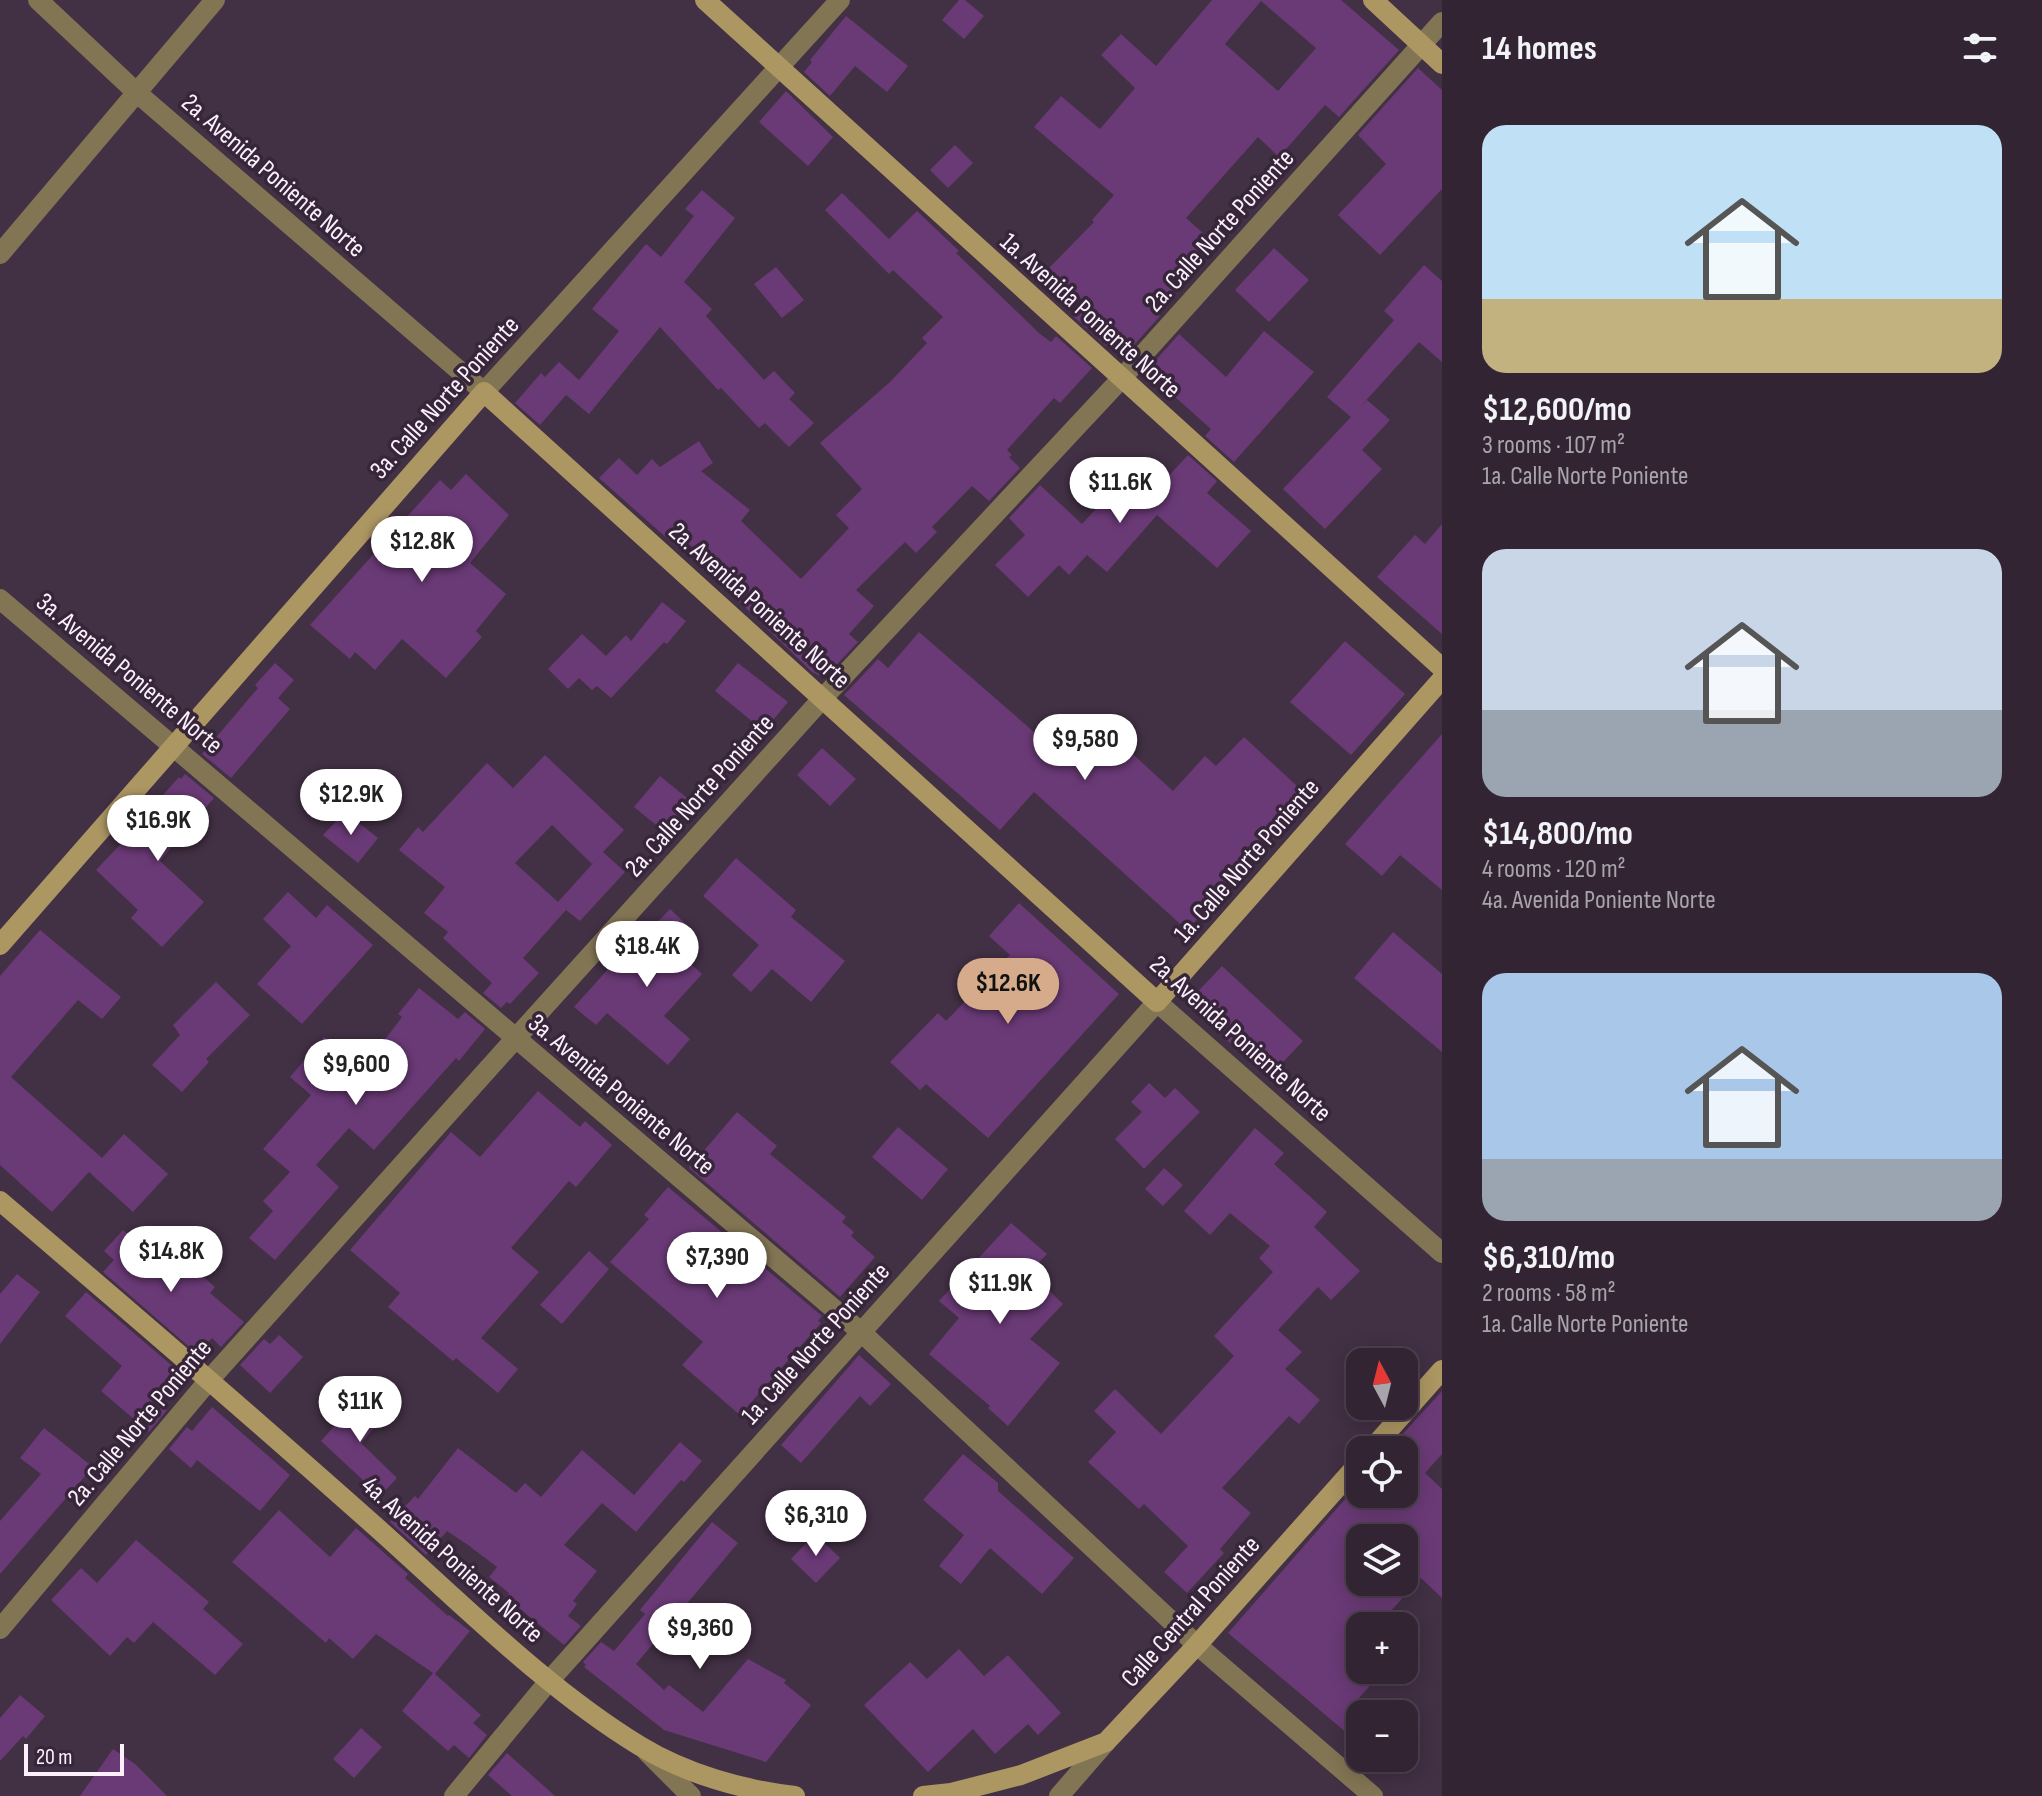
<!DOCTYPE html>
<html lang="en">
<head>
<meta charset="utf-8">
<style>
	:root { --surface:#322433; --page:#3d303f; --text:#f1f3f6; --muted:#a8a4ac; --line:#4d414e; --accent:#d6ab8b }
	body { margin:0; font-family:"Sofia Sans Condensed",sans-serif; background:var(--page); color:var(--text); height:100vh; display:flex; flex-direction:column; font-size:30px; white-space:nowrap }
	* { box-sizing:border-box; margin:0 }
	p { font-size:26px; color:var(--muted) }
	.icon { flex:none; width:44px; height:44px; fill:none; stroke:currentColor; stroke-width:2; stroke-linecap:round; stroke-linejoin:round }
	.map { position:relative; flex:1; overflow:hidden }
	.drawer { display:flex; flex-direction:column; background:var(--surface); width:600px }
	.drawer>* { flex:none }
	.needle { width:52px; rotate:353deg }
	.buttons { position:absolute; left:1346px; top:1348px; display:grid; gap:16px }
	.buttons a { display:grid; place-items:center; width:72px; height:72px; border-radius:16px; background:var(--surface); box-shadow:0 4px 20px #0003,0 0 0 2px var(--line); font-size:40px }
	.scale { position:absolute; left:24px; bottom:20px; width:100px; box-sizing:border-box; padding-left:8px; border:4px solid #fcf0fd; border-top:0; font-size:22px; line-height:28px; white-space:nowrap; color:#fcf0fd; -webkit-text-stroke:6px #372639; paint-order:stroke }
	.price { position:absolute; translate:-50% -68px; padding:0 18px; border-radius:28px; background:#fff; color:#222; font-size:26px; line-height:52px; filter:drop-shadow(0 2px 4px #0008) }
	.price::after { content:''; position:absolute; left:50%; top:48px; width:24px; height:18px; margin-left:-12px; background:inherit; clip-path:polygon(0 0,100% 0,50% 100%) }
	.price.current { background:var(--accent); color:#111 }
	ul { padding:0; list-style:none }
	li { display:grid; align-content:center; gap:16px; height:424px; padding:0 40px }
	li span { display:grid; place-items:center; height:248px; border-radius:24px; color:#555 }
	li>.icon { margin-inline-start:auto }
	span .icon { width:144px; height:144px; fill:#fffc; stroke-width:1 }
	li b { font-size:34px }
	h2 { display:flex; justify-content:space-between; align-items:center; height:96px; padding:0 40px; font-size:34px }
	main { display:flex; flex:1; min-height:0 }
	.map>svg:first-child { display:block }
</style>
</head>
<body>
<main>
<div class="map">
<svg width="1442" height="1796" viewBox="0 0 1442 1796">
	<rect width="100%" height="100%" fill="#423044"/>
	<g fill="#6a3a76" fill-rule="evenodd">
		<polygon points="959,0 965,0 984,16 964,39 942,20"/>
		<path d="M1212 0H1341L1399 50 1339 117 1325 105 1279 157 1258 137 1186 218 1214 243 1155 311 1160 316 1126 354 1117 346 1114 345 1110 349 1074 317 1087 304 1049 268 1094 222 1092 220 1114 195 1034 127 1061 96 1100 129 1135 88 1101 55 1121 34 1156 66ZM1261 1 1316 48 1278 91 1225 44Z"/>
		<polygon points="846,16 908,66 887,92 855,66 830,96 804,72 812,62 810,60"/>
		<polygon points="1418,68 1442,90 1442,189 1380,255 1338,215 1386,164 1358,135"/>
		<polygon points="786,91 833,137 808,166 759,122"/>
		<polygon points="955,145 973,163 948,188 930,170"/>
		<polygon points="702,190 735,218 684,282 712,309 706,316 764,380 774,371 795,393 789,399 814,423 789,447 765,423 759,428 721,388 718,390 660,327 589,414 566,395 540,425 515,403 541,373 545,377 559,362 579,380 619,331 592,309 646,244 661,257 694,216 685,209"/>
		<polygon points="842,193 889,239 917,211 959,251 956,253 1040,334 1051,342 1056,336 1092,368 1060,403 1054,398 1007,450 1012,455 1009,457 1020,468 989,501 972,486 932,527 937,532 916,553 905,542 856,590 874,606 849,634 858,642 824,678 812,672 721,584 729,576 685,541 678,548 599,478 619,458 637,475 652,459 660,467 699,441 713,463 701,471 750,510 741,521 801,579 849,528 836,515 862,489 820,443 890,382 927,343 922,338 943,317 893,270 889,274 825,210"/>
		<polygon points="1274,248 1309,280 1269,322 1235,290"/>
		<polygon points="1424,265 1442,281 1442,362 1419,342 1360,407 1367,400 1390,420 1362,450 1382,469 1325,529 1283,489 1351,417 1327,397 1394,320 1384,311"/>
		<polygon points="776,267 804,300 782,318 754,284"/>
		<polygon points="1264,331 1314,372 1234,462 1205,436 1211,429 1146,371 1179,334 1226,377"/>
		<polygon points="1188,455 1217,481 1207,493 1251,531 1217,568 1157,515 1107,572 1087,555 1069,575 1059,565 1028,597 995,565 1025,535 1009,518 1040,485 1082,524 1139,462 1162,483"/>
		<polygon points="466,474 509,515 470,563 506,594 476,631 482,637 446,678 402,639 375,670 355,652 350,659 310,625 440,480 451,490"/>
		<polygon points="1442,524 1442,634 1377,577 1415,535 1425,544"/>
		<polygon points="662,602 686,621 667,644 664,642 611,698 597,686 592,690 579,678 568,689 548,669 582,634 606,656 626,635 631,641"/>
		<polygon points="919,632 1065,759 1098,722 1173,791 1205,756 1216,766 1244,737 1310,798 1187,930 1034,792 1000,830 844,695 878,659 888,668"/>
		<polygon points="1345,641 1405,694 1351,755 1290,702"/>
		<polygon points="275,663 294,680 278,698 290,709 231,778 202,754 258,688 255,685"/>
		<polygon points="738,663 788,702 764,731 715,691"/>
		<polygon points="1442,734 1442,890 1400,855 1382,876 1345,844"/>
		<polygon points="822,748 856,779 830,806 797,775"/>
		<path d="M545 755 624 830 603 852 625 872 580 921 566 910 523 958 539 973 510 1004 507 1002 501 1008 483 993 492 983 443 938 448 932 424 913 445 887 399 850 418 827 423 832 487 763 513 788ZM552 825 592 864 603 852 558 902 515 863Z"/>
		<polygon points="185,774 214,798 160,861 204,902 162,947 131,918 138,910 96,870 157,806 155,804 179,777 181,779"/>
		<polygon points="660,776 692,802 666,833 634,807"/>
		<polygon points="345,812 378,838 358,863 323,835"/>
		<polygon points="736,858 796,910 791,917 845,961 811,1002 772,969 751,992 732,975 759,945 703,896"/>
		<polygon points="288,892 316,918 327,905 373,945 302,1024 257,984 291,946 263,919"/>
		<polygon points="1019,903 1119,994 988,1138 926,1084 920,1090 890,1062 938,1013 946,1021 1010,955 989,936"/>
		<polygon points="670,909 692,930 674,949 702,974 664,1016 690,1039 668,1065 607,1013 596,1025 574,1007 609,968 612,970"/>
		<polygon points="40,930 121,997 102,1019 78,1000 11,1077 102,1158 124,1134 168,1174 133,1212 89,1172 52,1212 0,1165 0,976"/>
		<polygon points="1393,932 1442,974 1442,1052 1354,978"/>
		<polygon points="1222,966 1303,1041 1268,1078 1187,1003"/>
		<polygon points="216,982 250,1015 206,1059 209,1062 182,1092 152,1065 180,1035 173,1025"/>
		<polygon points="419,988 458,1019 465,1012 485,1029 459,1061 456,1058 374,1150 349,1128 316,1165 339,1187 275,1260 249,1238 273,1211 263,1201 290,1172 263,1149 311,1095 290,1077 324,1037 362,1070 402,1017 398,1014"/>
		<polygon points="1149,1083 1165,1098 1175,1088 1200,1112 1144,1169 1115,1139 1142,1112 1131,1102"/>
		<polygon points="538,1091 580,1127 585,1121 612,1145 576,1187 569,1181 511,1248 539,1272 481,1338 518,1369 498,1393 456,1358 453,1361 388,1307 400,1293 350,1250 451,1132 480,1157"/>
		<polygon points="737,1112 777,1146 770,1154 846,1217 842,1222 854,1232 851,1236 875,1257 840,1297 689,1168"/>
		<polygon points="898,1127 948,1169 922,1200 872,1157"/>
		<polygon points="1255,1128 1284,1153 1274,1164 1327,1212 1314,1227 1360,1271 1331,1300 1318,1287 1278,1330 1302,1352 1285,1369 1320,1400 1299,1424 1289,1416 1222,1488 1251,1513 1220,1549 1224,1553 1187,1593 1164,1572 1188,1546 1144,1504 1139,1509 1088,1462 1116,1432 1094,1411 1115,1389 1161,1434 1234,1356 1214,1336 1273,1272 1259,1258 1270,1246 1230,1213 1210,1235 1184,1211"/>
		<polygon points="1164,1168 1183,1185 1163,1206 1145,1189"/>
		<polygon points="668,1187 822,1316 818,1321 821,1323 740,1415 682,1365 703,1342 610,1262 649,1219 644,1215"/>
		<polygon points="1011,1223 1047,1254 1030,1272 1063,1304 1030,1339 1060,1363 1008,1426 988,1408 990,1406 929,1354 959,1318 939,1301"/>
		<polygon points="123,1230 168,1271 180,1257 215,1287 210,1293 244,1322 221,1347 212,1338 206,1345 202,1342 194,1351 103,1272 114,1260 104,1251"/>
		<polygon points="589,1251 609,1269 562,1324 540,1305"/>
		<polygon points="17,1274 40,1292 0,1344 0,1294"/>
		<polygon points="86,1292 177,1370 153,1398 167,1410 149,1432 101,1391 122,1366 65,1316"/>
		<polygon points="279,1335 303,1357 270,1393 240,1365 264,1339 270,1344"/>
		<polygon points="859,1355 891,1384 870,1406 860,1396 801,1463 781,1445"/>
		<path d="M1442 1391V1454L1425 1473 1442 1489V1598L1421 1578 1377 1626H1360V1645L1354 1652 1360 1657V1670H1375L1380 1674 1354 1704 1360 1709V1744L1228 1633 1360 1482V1494H1404V1450H1388ZM1360 1538H1404V1582H1360Z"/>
		<polygon points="364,1393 387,1414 361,1443 397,1478 380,1496 321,1441"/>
		<polygon points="212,1407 290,1475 260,1511 197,1460 191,1468 169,1449 187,1427 192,1431"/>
		<polygon points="44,1428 93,1467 0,1574 0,1521 41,1474 20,1458"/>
		<polygon points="680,1442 702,1461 684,1482 681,1480 636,1532 602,1503 564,1545 597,1571 573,1601 577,1604 568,1616 581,1626 564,1645 506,1597 509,1593 489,1577 497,1567 468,1545 447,1531 426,1555 390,1522 415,1496 418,1499 458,1448 516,1493 525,1483 541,1497 582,1450 634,1495"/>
		<polygon points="963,1454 998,1483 998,1491 1074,1558 1042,1594 990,1548 961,1584 939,1566 964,1535 923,1500"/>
		<polygon points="279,1510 330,1557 356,1528 408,1574 405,1578 448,1616 449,1615 470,1631 435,1674 481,1715 473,1723 487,1735 469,1758 454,1745 448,1751 402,1711 433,1673 376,1634 353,1659 329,1638 326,1643 232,1562"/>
		<polygon points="712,1522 738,1543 636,1664 664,1690 669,1685 703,1712 748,1659 786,1680 784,1683 811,1705 766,1762 664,1730 584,1667 586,1665 583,1662 601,1642 614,1651 645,1614 640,1610"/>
		<polygon points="815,1534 840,1558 816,1583 791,1559"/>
		<polygon points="136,1540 209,1602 203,1609 243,1644 215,1675 153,1622 134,1643 127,1637 110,1656 51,1600 81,1568 97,1583"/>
		<polygon points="959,1649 984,1676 1008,1655 1061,1713 1038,1735 1028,1724 995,1754 973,1729 928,1772 864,1705 910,1662 927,1679"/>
		<polygon points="20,1695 45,1716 26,1739 23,1736 0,1761 0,1718"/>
		<polygon points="361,1728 382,1747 354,1778 333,1759"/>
		<polygon points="113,1749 135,1764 167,1796 80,1796"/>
		<polygon points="507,1753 555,1796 512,1796 488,1775"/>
	</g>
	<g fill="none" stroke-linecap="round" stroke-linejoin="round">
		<g stroke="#827554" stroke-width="20">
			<polyline points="38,0 136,92 484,392 840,0"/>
			<polyline points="0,254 215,0"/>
			<polyline points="0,599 861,1332 1197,1645 1373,1796"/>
			<polyline points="0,1629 210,1379 515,1039 822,699 1121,379 1442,22"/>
			<polyline points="647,1752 691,1796"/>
			<polyline points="454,1796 549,1681 1157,1002 1442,1253"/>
			<polyline points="1059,1796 1106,1742"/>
		</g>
		<g stroke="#ac9662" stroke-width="20">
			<polyline points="705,0 1442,668"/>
			<polyline points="1373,0 1442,64"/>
			<polyline points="0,945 484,392 1157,1002 1442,679"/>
			<path d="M0 1201C126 1308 251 1416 375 1526 458 1600 546 1689 640 1746 686 1774 743 1790 795 1796"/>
			<polyline points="1371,1450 1442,1370"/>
			<polyline points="923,1796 951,1793 1021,1775 1106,1742 1197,1645 1360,1462"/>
		</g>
	</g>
	<g text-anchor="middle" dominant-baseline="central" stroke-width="7" stroke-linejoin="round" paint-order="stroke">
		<g font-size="26" fill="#fcf0fd" stroke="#372639">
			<text transform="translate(273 176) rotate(41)">2a. Avenida Poniente Norte</text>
			<text transform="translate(1220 231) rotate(-48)">2a. Calle Norte Poniente</text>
			<text transform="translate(1090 316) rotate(42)">1a. Avenida Poniente Norte</text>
			<text transform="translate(445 398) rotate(-48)">3a. Calle Norte Poniente</text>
			<text transform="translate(759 606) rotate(42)">2a. Avenida Poniente Norte</text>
			<text transform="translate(129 674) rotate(40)">3a. Avenida Poniente Norte</text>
			<text transform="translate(700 796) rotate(-48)">2a. Calle Norte Poniente</text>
			<text transform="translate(1247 861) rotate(-49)">1a. Calle Norte Poniente</text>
			<text transform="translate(1240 1039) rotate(42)">2a. Avenida Poniente Norte</text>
			<text transform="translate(621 1095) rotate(40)">3a. Avenida Poniente Norte</text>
			<text transform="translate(816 1344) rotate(-48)">1a. Calle Norte Poniente</text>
			<text transform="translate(140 1423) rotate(-50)">2a. Calle Norte Poniente</text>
			<text transform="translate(452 1560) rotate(42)">4a. Avenida Poniente Norte</text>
			<text transform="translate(1191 1612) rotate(-48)">Calle Central Poniente</text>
		</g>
	</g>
</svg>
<div class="buttons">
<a><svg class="needle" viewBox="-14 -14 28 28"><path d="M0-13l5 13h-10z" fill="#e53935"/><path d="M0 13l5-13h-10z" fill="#a8a4ac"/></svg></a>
<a><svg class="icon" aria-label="locate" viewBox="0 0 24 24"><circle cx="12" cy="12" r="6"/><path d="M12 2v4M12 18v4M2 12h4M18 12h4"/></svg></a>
<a><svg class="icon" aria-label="layers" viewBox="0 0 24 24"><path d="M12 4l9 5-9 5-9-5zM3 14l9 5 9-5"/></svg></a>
<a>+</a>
<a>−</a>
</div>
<div class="scale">20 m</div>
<b class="price" style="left:1120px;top:525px">$11.6K</b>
<b class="price" style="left:422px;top:584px">$12.8K</b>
<b class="price" style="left:1085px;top:782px">$9,580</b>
<b class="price" style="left:351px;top:837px">$12.9K</b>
<b class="price" style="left:158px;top:863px">$16.9K</b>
<b class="price" style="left:647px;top:989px">$18.4K</b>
<b class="price current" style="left:1008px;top:1026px">$12.6K</b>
<b class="price" style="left:356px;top:1107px">$9,600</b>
<b class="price" style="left:171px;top:1294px">$14.8K</b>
<b class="price" style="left:717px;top:1300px">$7,390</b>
<b class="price" style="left:1000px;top:1326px">$11.9K</b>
<b class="price" style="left:360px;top:1444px">$11K</b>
<b class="price" style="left:816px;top:1558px">$6,310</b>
<b class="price" style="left:700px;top:1671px">$9,360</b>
</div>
<section class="drawer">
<h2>14 homes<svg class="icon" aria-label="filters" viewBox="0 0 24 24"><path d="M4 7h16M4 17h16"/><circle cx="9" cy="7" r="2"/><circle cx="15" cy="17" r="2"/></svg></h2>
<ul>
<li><span style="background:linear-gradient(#bfe0f5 70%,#c2b280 0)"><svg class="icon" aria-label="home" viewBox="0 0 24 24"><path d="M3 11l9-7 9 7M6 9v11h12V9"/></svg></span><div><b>$12,600/mo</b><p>3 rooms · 107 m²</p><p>1a. Calle Norte Poniente</p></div></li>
<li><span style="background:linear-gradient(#c9d6e8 65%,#9aa5b1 0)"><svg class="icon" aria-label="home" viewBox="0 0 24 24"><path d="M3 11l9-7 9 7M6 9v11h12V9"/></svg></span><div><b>$14,800/mo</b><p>4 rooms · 120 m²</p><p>4a. Avenida Poniente Norte</p></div></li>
<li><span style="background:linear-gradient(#a9c7e8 75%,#9aa5b1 0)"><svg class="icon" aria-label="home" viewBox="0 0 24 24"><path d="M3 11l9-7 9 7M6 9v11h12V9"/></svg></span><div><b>$6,310/mo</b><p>2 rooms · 58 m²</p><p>1a. Calle Norte Poniente</p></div></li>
</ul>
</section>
</main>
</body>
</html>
